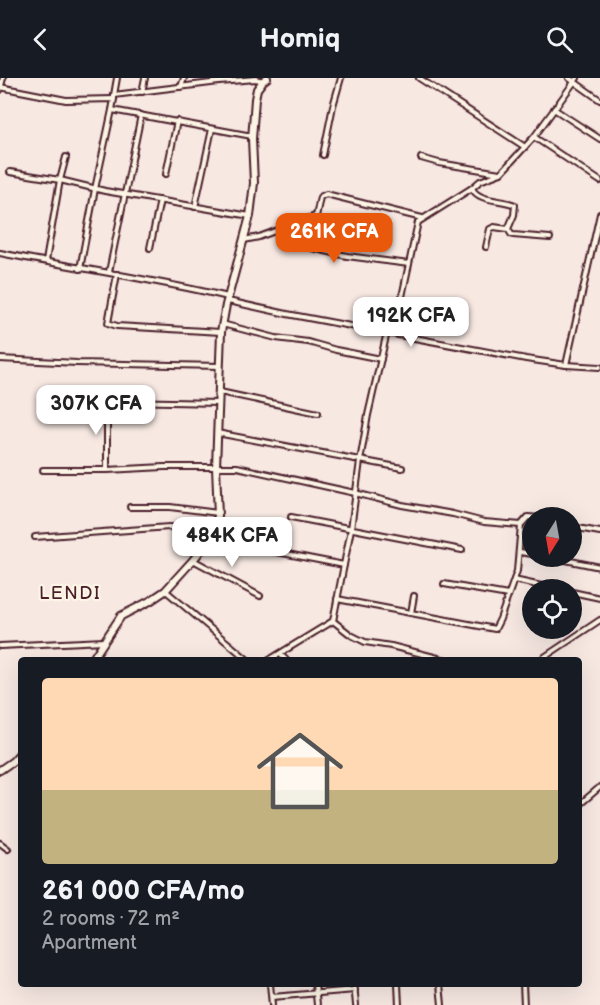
<!DOCTYPE html>
<html lang="en">
<head>
<meta charset="utf-8">
<style>
	:root { --surface:#171b24; --page:#242831; --text:#f1f3f6; --muted:#9ea1a6; --accent:#ea580c }
	body { margin:0; font-family:"Balsamiq Sans",sans-serif; background:var(--page); color:var(--text); height:100vh; display:flex; flex-direction:column; font-size:22px; white-space:nowrap }
	* { box-sizing:border-box; margin:0 }
	p { font-size:20px; color:var(--muted) }
	.icon { flex:none; width:33px; height:33px; fill:none; stroke:currentColor; stroke-width:2; stroke-linecap:round; stroke-linejoin:round }
	.map { position:relative; flex:1; overflow:hidden }
	.side { position:absolute; left:18px; top:579px; width:564px; height:330px; display:flex; flex-direction:column; background:var(--surface); border-radius:6px; box-shadow:0 6px 24px #0002 }
	.side>* { flex:none }
	.needle { width:39px; rotate:191deg }
	.controls { position:absolute; left:522px; top:429px; display:grid; gap:12px }
	.controls a { display:grid; place-items:center; width:60px; height:60px; border-radius:50%; background:var(--surface); box-shadow:0 6px 24px #0002; font-size:30px }
	.price { position:absolute; translate:-50% -51px; padding:0 14px; border-radius:12px; background:#fff; color:#222; font-size:20px; line-height:39px; filter:drop-shadow(0 2px 3px #0008) }
	.price::after { content:''; position:absolute; left:50%; top:36px; width:18px; height:14px; margin-left:-9px; background:inherit; clip-path:polygon(0 0,100% 0,50% 100%) }
	.price.current { background:var(--accent); color:#fff }
	ul { padding:0; list-style:none }
	li { display:grid; align-content:center; gap:12px; height:318px; padding:0 24px }
	li span { display:grid; place-items:center; height:186px; border-radius:6px; color:#555 }
	li>.icon { margin-inline-start:auto }
	span .icon { width:108px; height:108px; fill:#fffc; stroke-width:1 }
	li b { font-size:26px }
	header { display:flex; justify-content:space-between; align-items:center; height:78px; padding:0 24px; background:var(--surface); font-size:27px; font-weight:700 }
	.map>svg:first-child { display:block }
</style>
</head>
<body>
<header><svg class="icon" aria-label="back" viewBox="0 0 24 24"><path d="M15 5l-7 7 7 7"/></svg>Homiq<svg class="icon" aria-label="search" viewBox="0 0 24 24"><circle cx="10" cy="10" r="6"/><path d="M15 15l6 6"/></svg></header>
<div class="map">
<svg width="600" height="927" viewBox="0 0 600 927">
	<rect width="100%" height="100%" fill="#f7e8e2"/>
	<filter id="ink" filterUnits="userSpaceOnUse"><feTurbulence type="fractalNoise" baseFrequency=".0167" numOctaves="2"/><feDisplacementMap in="SourceGraphic" scale="12" xChannelSelector="R" yChannelSelector="G"/><feConvolveMatrix kernelMatrix="1 2 1 2 8 2 1 2 1" color-interpolation-filters="sRGB"/></filter>
	<g filter="url(#ink)">
		<g fill="none" stroke-linecap="round" stroke-linejoin="round">
			<g stroke="#4a1f2b" stroke-width="8">
				<g id="street">
					<polyline points="419,0 525,69"/>
					<polyline points="569,0 600,22"/>
					<polyline points="0,9 66,22 114,21 112,32 252,58"/>
					<polyline points="181,9 184,0"/>
					<polyline points="0,12 3,0"/>
					<polyline points="142,14 145,0"/>
					<polyline points="114,17 117,0"/>
					<polyline points="114,21 114,17 219,4 256,1 263,3"/>
					<polyline points="554,31 600,61"/>
					<polyline points="534,59 600,103"/>
					<polyline points="323,77 333,28 341,0"/>
					<polyline points="421,80 439,85 500,95"/>
					<polyline points="10,94 60,102 105,113 250,138"/>
					<polyline points="166,96 177,43"/>
					<path d="M472 110C478 124 502 121 515 127L514 137 508 151"/>
					<polyline points="195,129 212,51"/>
					<polyline points="244,162 259,159 315,138"/>
					<polyline points="486,169 490,151 494,149 508,151 511,156 513,157 550,160"/>
					<polyline points="150,170 160,122"/>
					<path d="M0 175C76 190 152 201 228 219"/>
					<polyline points="46,183 60,102 66,79"/>
					<polyline points="409,186 347,178 312,170 310,168 320,119 326,116 422,140"/>
					<polyline points="80,191 95,111 112,32"/>
					<polyline points="109,194 141,37"/>
					<polyline points="117,196 108,245 117,248 221,254"/>
					<polyline points="228,223 287,236 526,281 566,287 600,289"/>
					<polyline points="222,246 276,260 308,264 336,272 381,281"/>
					<polyline points="394,256 418,144 472,110 480,103 501,95 534,59 577,0"/>
					<polyline points="0,281 77,285 220,288"/>
					<polyline points="566,287 600,136"/>
					<polyline points="220,314 318,335"/>
					<polyline points="76,322 218,325"/>
					<polyline points="217,355 402,390"/>
					<polyline points="43,392 107,392 164,389 237,389 355,415 402,427 453,436 484,444 521,447 528,439 540,440"/>
					<polyline points="107,392 107,323"/>
					<polyline points="130,429 170,429 218,435"/>
					<polyline points="291,439 462,472"/>
					<polyline points="572,449 600,454"/>
					<polyline points="35,459 169,449 213,451"/>
					<polyline points="210,461 344,487"/>
					<polyline points="520,474 532,476"/>
					<polyline points="546,478 600,489"/>
					<polyline points="193,482 260,518"/>
					<polyline points="514,502 560,512"/>
					<polyline points="444,506 508,517"/>
					<polyline points="166,513 248,582"/>
					<polyline points="572,514 600,520"/>
					<polyline points="337,521 495,551 500,541 517,493 521,447"/>
					<polyline points="411,535 414,518"/>
					<polyline points="333,543 351,557 365,564 391,568 446,582"/>
					<polyline points="0,568 104,563"/>
					<polyline points="280,576 286,582"/>
					<polyline points="269,582 333,543 351,451 360,383 368,337 387,254"/>
					<polyline points="540,582 600,542"/>
					<polyline points="579,727 600,709"/>
					<polyline points="0,765 8,771"/>
					<polyline points="270,906 272,927"/>
					<polyline points="315,906 317,927"/>
					<polyline points="354,906 356,927"/>
					<polyline points="398,906 399,927"/>
					<polyline points="440,906 442,927"/>
					<polyline points="523,906 524,927"/>
					<polyline points="272,919 355,912"/>
				</g>
			</g>
			<g stroke="#4a1f2b" stroke-width="10">
				<g id="secondary">
					<polyline points="92,582 121,538 150,523 165,513 193,482 210,461 218,438 216,389 221,254 226,227 250,138 254,105 252,61 255,21 257,11 263,3 267,0"/>
					<polyline points="0,692 13,683 21,674"/>
				</g>
			</g>
			<use href="#street" stroke="#fcf5e5" stroke-width="4"/>
			<use href="#secondary" stroke="#fcf5e5" stroke-width="6"/>
		</g>
	</g>
	<g text-anchor="middle" dominant-baseline="central" stroke-width="4.5" stroke-linejoin="round" paint-order="stroke">
		<g font-size="18" letter-spacing="1.5" fill="#4a1f2b" stroke="#fcf5e5">
			<text x="70" y="515">LENDI</text>
		</g>
	</g>
</svg>
<div class="controls">
<a><svg class="needle" viewBox="-14 -14 28 28"><path d="M0-13l5 13h-10z" fill="#e53935"/><path d="M0 13l5-13h-10z" fill="#9ea1a6"/></svg></a>
<a><svg class="icon" aria-label="locate" viewBox="0 0 24 24"><circle cx="12" cy="12" r="6"/><path d="M12 2v4M12 18v4M2 12h4M18 12h4"/></svg></a>
</div>
<b class="price current" style="left:334px;top:186px">261K CFA</b>
<b class="price" style="left:411px;top:270px">192K CFA</b>
<b class="price" style="left:96px;top:358px">307K CFA</b>
<b class="price" style="left:232px;top:490px">484K CFA</b>
<section class="side">
<ul>
<li><span style="background:linear-gradient(#ffd9b3 60%,#c2b280 0)"><svg class="icon" aria-label="home" viewBox="0 0 24 24"><path d="M3 11l9-7 9 7M6 9v11h12V9"/></svg></span><div><b>261 000 CFA/mo</b><p>2 rooms · 72 m²</p><p>Apartment</p></div></li>
</ul>
</section>
</div>
</body>
</html>
